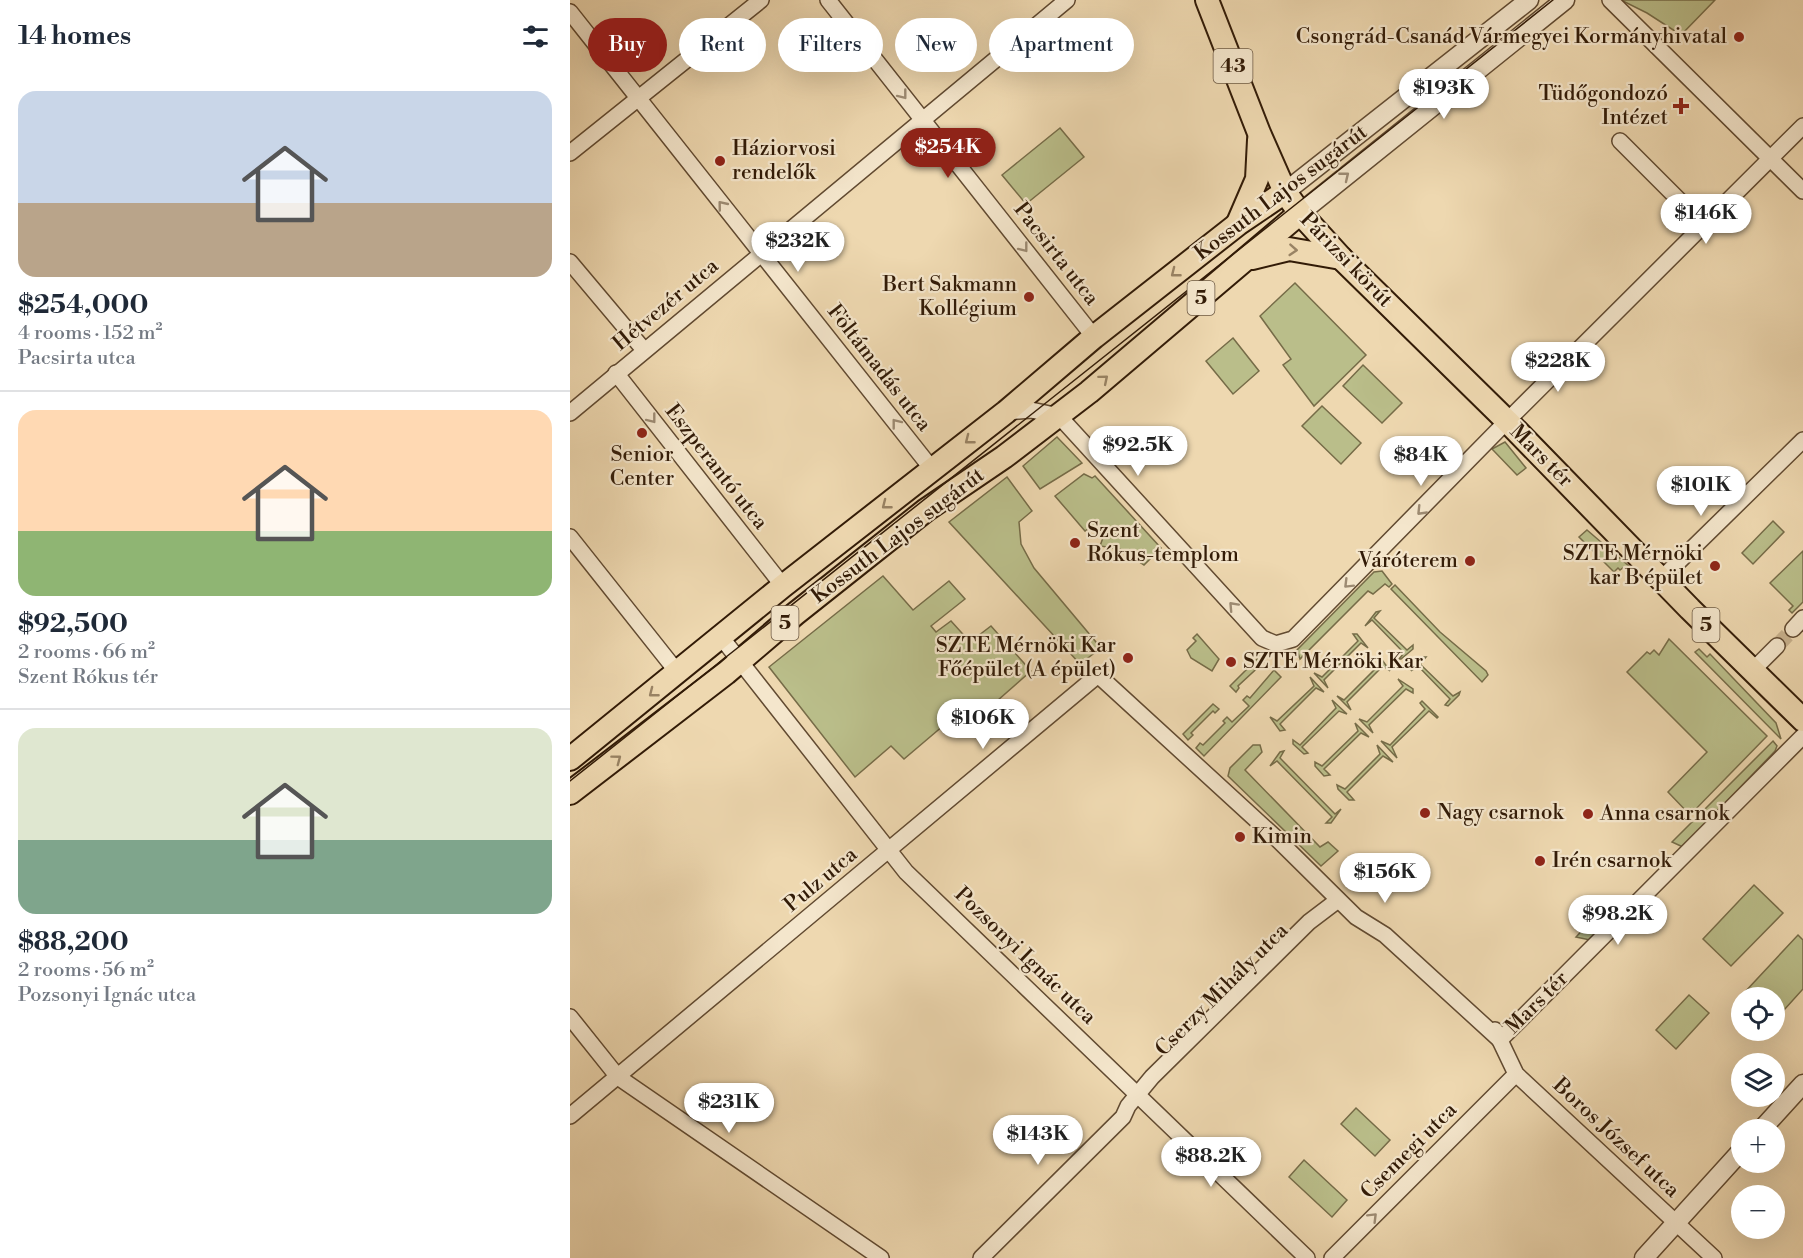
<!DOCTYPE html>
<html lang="en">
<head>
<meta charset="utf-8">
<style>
	:root { --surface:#fff; --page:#f2f2f3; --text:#1f2937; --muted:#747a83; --line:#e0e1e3; --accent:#8f2418 }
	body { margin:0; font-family:"Libre Bodoni",serif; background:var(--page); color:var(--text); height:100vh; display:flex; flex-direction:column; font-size:22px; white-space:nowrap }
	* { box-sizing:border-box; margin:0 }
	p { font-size:20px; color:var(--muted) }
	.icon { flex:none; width:33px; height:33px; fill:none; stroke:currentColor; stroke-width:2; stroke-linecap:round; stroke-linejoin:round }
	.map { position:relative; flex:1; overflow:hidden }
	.side { display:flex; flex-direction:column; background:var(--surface); width:570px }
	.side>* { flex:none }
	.guide { position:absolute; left:18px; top:18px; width:570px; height:54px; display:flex; gap:12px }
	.tools { position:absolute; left:1161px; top:987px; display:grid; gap:12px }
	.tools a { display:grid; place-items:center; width:54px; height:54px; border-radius:50%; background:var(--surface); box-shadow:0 6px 24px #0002; font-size:30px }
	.price { position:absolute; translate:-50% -51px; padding:0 14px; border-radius:21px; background:#fff; color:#222; font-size:20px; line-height:39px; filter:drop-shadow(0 2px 3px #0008) }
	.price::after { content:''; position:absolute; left:50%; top:36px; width:18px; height:14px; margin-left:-9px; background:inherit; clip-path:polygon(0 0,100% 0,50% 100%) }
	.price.selected { background:var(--accent); color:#fff }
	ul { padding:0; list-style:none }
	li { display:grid; align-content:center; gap:12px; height:318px; padding:0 18px }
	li+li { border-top:2px solid var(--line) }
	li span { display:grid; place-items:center; height:186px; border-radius:18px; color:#555 }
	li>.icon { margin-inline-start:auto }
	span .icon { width:108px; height:108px; fill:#fffc; stroke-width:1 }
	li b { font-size:26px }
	h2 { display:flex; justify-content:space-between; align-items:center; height:72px; padding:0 18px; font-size:26px }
	.tag { padding:0 21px; border-radius:27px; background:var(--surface); box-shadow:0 6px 24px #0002; font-size:21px; line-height:54px }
	.tag.selected { background:var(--accent); color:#fff }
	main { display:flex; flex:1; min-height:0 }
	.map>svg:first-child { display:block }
</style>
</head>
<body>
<main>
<section class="side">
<h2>14 homes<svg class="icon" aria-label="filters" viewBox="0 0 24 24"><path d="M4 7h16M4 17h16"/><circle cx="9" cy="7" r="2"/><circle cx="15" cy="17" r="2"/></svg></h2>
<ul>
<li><span style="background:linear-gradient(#c9d6e8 60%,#b9a48a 0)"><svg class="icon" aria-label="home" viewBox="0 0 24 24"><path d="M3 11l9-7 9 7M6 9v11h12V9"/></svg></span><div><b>$254,000</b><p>4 rooms · 152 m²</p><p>Pacsirta utca</p></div></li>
<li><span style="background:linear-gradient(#ffd9b3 65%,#8fb573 0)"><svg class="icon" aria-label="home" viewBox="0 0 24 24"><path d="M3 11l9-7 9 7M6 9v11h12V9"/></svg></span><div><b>$92,500</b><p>2 rooms · 66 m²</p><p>Szent Rókus tér</p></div></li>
<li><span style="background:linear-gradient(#dfe7d0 60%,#7fa58c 0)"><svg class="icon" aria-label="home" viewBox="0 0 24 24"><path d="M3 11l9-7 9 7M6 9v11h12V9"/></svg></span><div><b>$88,200</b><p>2 rooms · 56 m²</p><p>Pozsonyi Ignác utca</p></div></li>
</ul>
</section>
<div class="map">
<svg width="1233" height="1258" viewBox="0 0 1233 1258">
	<rect width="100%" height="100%" fill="#eed8b0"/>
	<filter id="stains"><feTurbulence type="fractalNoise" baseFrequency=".00333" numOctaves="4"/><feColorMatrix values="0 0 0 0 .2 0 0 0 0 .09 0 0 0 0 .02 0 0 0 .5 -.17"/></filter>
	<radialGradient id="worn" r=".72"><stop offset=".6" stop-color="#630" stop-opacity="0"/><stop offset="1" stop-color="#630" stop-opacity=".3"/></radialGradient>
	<g fill="#babe8a" stroke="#766c48" stroke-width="1.5">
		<polygon points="1051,0 1145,0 1111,35 1077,13"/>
		<polygon points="490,128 514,157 456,204 432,175"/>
		<polygon points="725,283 796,355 744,406 713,365 721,359 690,316"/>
		<polygon points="663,338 689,371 663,394 636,361"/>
		<polygon points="793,365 832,403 812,423 773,386"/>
		<polygon points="752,406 791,443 771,464 732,426"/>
		<polygon points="487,437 512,463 470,489 453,466"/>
		<polygon points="935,442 956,468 947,475 922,449"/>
		<polygon points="514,474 522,478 525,476 591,548 574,565 550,549 530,546 534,535 529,528 522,527 515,531 485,496"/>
		<polygon points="437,477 462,511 449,522 451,544 464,568 531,648 510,664 379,522"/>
		<polygon points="1203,521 1214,532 1183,564 1172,553"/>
		<polygon points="1017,530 1060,567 1057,570 1054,567 1050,570 1048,568 1044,572 1009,537"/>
		<polygon points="1233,551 1233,602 1222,613 1219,610 1223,606 1200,583"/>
		<polygon points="812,571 822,584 819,587 815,584 803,594 798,591 730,659 727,650 804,572"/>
		<polygon points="313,576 343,610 379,581 395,599 361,626 366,632 381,621 400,642 421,626 461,671 411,715 400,703 334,759 321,746 285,777 199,667"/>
		<polygon points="825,585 870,632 916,671 918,675 912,682 821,589"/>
		<polygon points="810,611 804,618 837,650 843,645 843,649 831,659 829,659 834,653 802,620 795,626 806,612"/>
		<polygon points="627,634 649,659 642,671 621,658 617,650 626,641 623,638"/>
		<polygon points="783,634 787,634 798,648 791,643 754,680 758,688 744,673 752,677 788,641"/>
		<polygon points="1099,639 1197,736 1120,815 1098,792 1137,752 1057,672 1077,652 1080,654 1084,650 1089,655"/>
		<polygon points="1129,649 1137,657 1140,654 1206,723 1211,739 1125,652"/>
		<polygon points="690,656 695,661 668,686 669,688 666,692 660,686"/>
		<polygon points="806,657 810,657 820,671 813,666 777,702 781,710 767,696 774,700 810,664"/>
		<polygon points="851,657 856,657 850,664 883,696 890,692 889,695 878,706 875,705 880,699 848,666 841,671"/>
		<polygon points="704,670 711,677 634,756 626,748 630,743 633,745 655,723 653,721 657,717 662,722 679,706 673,700 677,696 680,698"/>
		<polygon points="740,677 754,692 746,688 710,724 715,730 710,731 700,717 707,721 744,686"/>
		<polygon points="828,679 843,689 843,693 836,689 799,725 803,733 789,719 797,722 833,686"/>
		<polygon points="762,700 777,714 769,711 732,747 738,753 734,754 723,744 723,740 730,745 766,708"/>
		<polygon points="852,701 868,717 867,718 859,711 822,747 827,758 811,741 820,745 855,709 850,703"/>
		<polygon points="643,704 649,709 645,713 643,711 621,733 623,735 618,740 613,734"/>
		<polygon points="785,723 799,737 791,733 754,769 760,775 754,776 745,766 745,762 752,766 788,731"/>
		<polygon points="1203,741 1207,746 1205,751 1113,847 1102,842"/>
		<polygon points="683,745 690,745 692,752 675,770 750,847 758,842 768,851 751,866 658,776 660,768"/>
		<polygon points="807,745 823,762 813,756 777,792 784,800 779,800 768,789 767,785 775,789 810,754"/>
		<polygon points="714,751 710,758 765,814 771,809 761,823 756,823 762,817 707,761 700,766 710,752"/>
		<polygon points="1184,885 1213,913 1161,966 1133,939"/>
		<polygon points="1045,897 1050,910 1039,922 1030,913"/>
		<polygon points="1030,918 1036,924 1020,940 1006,937 1021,921 1024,923"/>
		<polygon points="1228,935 1233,940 1233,989 1205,1020 1204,998 1176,997 1173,994"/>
		<polygon points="1119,995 1139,1013 1106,1049 1086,1030"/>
		<polygon points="786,1108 820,1140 805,1156 771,1124"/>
		<polygon points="734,1160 777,1200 762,1217 719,1177"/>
	</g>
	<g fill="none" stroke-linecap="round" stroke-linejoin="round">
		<polyline stroke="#c8b28e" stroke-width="15" stroke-dasharray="15 8" stroke-linecap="butt" points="1207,646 1223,629"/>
		<g stroke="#614a31" stroke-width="18">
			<g id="minor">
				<polyline points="258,0 524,337"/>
				<polyline points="1040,0 1233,191"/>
				<polyline points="0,12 362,469"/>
				<polyline points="1050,141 1133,224"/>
				<polyline points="0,153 191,0"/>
				<polyline points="0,262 74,350"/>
				<polyline points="46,373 213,586"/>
				<polyline points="437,412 461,410 489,416 692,638 706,644 723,639 937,421 1233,126"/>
				<polyline points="0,413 497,0"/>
				<polyline points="0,537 108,673"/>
				<polyline points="1091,579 1233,440"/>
				<polyline points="1223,629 1233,618"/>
				<polyline points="151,637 336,872 737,1258"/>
				<polyline points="1182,671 1207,646"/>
				<polyline points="0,1017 48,1077 311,1258"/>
				<polyline points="925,1030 946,1074 1144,1258"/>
				<polyline points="930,1040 1233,736"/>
				<polyline points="0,1116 528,675 706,838 786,917 815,935 930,1040"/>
				<polyline points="411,1258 553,1117 558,1106 582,1077 739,922 768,900"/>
				<polyline points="762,1258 946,1074"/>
			</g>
		</g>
		<g stroke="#614a31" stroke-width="21">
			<g id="tertiary">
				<polyline points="715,192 959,0"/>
				<polyline points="730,213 995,0"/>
				<polyline points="1191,1130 1233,1084"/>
				<polyline points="1074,1258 1172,1150"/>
			</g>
		</g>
		<g stroke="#321b07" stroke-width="26">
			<g id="primary">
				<polyline points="637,0 689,133 715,192 730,213 771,258 937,421 1120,609 1233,720"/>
				<polyline points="668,223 687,179 689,140"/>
				<polyline points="682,258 719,249 771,258"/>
				<polyline points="0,759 213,586 436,412 524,337 668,224 715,192"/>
				<polyline points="0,793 156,673 225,614 356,510 434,457 519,392 730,213"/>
			</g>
		</g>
		<use href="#minor" stroke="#f4e6cc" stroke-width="15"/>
		<use href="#tertiary" stroke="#f4e6cc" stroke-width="18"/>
		<use href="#primary" stroke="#eed8b0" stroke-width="22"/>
		<polyline stroke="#321b07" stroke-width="1.5" points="0,781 983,0"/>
	</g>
	<defs><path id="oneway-chevron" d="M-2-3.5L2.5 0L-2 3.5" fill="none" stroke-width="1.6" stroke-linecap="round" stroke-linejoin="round" transform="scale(1.5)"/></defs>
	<g stroke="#9d8b73">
		<use href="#oneway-chevron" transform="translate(333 95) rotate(52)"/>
		<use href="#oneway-chevron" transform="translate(775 176) rotate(-39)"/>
		<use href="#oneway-chevron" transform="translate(152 205) rotate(-129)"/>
		<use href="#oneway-chevron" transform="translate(454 248) rotate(52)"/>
		<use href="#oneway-chevron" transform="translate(82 419) rotate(52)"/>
		<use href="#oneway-chevron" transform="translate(326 423) rotate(-128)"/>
		<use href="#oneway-chevron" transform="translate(851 511) rotate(134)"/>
		<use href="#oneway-chevron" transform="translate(778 584) rotate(135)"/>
		<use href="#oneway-chevron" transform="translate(663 606) rotate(-133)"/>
		<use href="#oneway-chevron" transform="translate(803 1217) rotate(-45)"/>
	</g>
	<g stroke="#998364">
		<use href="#oneway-chevron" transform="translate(723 250) rotate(4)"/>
		<use href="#oneway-chevron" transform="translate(605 273) rotate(142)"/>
		<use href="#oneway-chevron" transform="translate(534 379) rotate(-40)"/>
		<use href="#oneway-chevron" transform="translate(399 440) rotate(142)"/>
		<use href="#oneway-chevron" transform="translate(316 505) rotate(142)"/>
		<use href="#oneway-chevron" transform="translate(83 693) rotate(142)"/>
		<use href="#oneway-chevron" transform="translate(47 759) rotate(-37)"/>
	</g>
	<g fill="#8f2418" stroke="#f4e6cc" stroke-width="2">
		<circle cx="1169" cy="37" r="6"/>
		<path d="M1108 97h6v6h6v6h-6v6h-6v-6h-6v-6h6z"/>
		<circle cx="150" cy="161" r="6"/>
		<circle cx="459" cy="297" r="6"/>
		<circle cx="72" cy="433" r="6"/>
		<circle cx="505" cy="543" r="6"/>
		<circle cx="900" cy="561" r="6"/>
		<circle cx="1145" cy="566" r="6"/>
		<circle cx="558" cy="658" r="6"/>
		<circle cx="661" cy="662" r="6"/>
		<circle cx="855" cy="813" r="6"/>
		<circle cx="1018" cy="814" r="6"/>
		<circle cx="670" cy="837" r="6"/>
		<circle cx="970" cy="861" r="6"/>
	</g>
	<g text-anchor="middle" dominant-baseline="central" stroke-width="4.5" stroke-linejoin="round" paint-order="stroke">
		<g fill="#f4e6cc" stroke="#6c5842" stroke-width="1.5">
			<rect x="643.5" y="49" width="39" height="34" rx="4.5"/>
			<rect x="617.5" y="281" width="27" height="34" rx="4.5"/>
			<rect x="201.5" y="606" width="27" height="34" rx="4.5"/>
			<rect x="1122.5" y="608" width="27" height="34" rx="4.5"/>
		</g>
		<g font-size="20" font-weight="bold" fill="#321b07">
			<text x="663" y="66">43</text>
			<text x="631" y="298">5</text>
			<text x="215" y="623">5</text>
			<text x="1136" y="625">5</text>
		</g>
		<g font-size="21" fill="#321b07" stroke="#f4e6cc" text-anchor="start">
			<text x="1157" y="37" text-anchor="end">Csongrád-Csanád Vármegyei Kormányhivatal</text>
			<text x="1098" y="94" text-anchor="end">Tüdőgondozó<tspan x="1098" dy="24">Intézet</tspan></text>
			<text x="162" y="149">Háziorvosi<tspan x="162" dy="24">rendelők</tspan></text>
			<text x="447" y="285" text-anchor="end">Bert Sakmann<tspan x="447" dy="24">Kollégium</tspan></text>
			<text x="72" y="455" text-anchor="middle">Senior<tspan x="72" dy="24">Center</tspan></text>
			<text x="517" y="531">Szent<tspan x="517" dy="24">Rókus-templom</tspan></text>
			<text x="1133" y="554" text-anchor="end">SZTE Mérnöki<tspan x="1133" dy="24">kar B épület</tspan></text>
			<text x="888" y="561" text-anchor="end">Váróterem</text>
			<text x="546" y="646" text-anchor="end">SZTE Mérnöki Kar<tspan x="546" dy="24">Főépület (A épület)</tspan></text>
			<text x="673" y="662">SZTE Mérnöki Kar</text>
			<text x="867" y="813">Nagy csarnok</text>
			<text x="1030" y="814">Anna csarnok</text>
			<text x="682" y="837">Kimin</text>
			<text x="982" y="861">Irén csarnok</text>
		</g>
		<g font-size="21" fill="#321b07" stroke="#f4e6cc">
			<text transform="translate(711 193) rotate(-37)">Kossuth Lajos sugárút</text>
			<text transform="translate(486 254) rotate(52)">Pacsirta utca</text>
			<text transform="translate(776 260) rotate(46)">Párizsi körút</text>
			<text transform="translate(96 305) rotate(-40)">Hétvezér utca</text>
			<text transform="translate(309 368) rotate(52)">Föltámadás utca</text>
			<text transform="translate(971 456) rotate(45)">Mars tér</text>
			<text transform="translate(146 467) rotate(52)">Eszperantó utca</text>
			<text transform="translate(328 536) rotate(-37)">Kossuth Lajos sugárút</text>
			<text transform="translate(251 880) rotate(-40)">Pulz utca</text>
			<text transform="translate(455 956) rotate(44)">Pozsonyi Ignác utca</text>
			<text transform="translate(652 990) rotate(-45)">Cserzy Mihály utca</text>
			<text transform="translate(967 1003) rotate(-45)">Mars tér</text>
			<text transform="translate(1046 1138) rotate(43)">Boros József utca</text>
			<text transform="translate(839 1151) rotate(-45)">Csemegi utca</text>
		</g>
	</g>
	<rect width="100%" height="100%" filter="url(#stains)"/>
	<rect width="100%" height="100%" fill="url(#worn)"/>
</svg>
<div class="tools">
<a><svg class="icon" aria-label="locate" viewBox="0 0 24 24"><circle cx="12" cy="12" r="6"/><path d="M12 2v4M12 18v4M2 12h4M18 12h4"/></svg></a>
<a><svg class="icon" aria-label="layers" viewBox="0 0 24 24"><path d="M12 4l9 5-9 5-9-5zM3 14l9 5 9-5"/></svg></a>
<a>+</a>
<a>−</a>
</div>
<b class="price" style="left:874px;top:120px">$193K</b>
<b class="price selected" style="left:378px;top:179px">$254K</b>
<b class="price" style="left:1136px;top:245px">$146K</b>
<b class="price" style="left:228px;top:273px">$232K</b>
<b class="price" style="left:988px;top:393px">$228K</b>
<b class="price" style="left:568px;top:477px">$92.5K</b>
<b class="price" style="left:851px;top:487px">$84K</b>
<b class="price" style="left:1131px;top:517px">$101K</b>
<b class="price" style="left:413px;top:750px">$106K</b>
<b class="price" style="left:815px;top:904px">$156K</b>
<b class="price" style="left:1048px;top:946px">$98.2K</b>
<b class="price" style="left:159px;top:1134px">$231K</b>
<b class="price" style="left:468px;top:1166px">$143K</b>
<b class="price" style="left:641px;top:1188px">$88.2K</b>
<div class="guide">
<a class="tag selected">Buy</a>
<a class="tag">Rent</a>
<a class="tag">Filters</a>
<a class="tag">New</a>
<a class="tag">Apartment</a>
</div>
</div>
</main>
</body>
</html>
